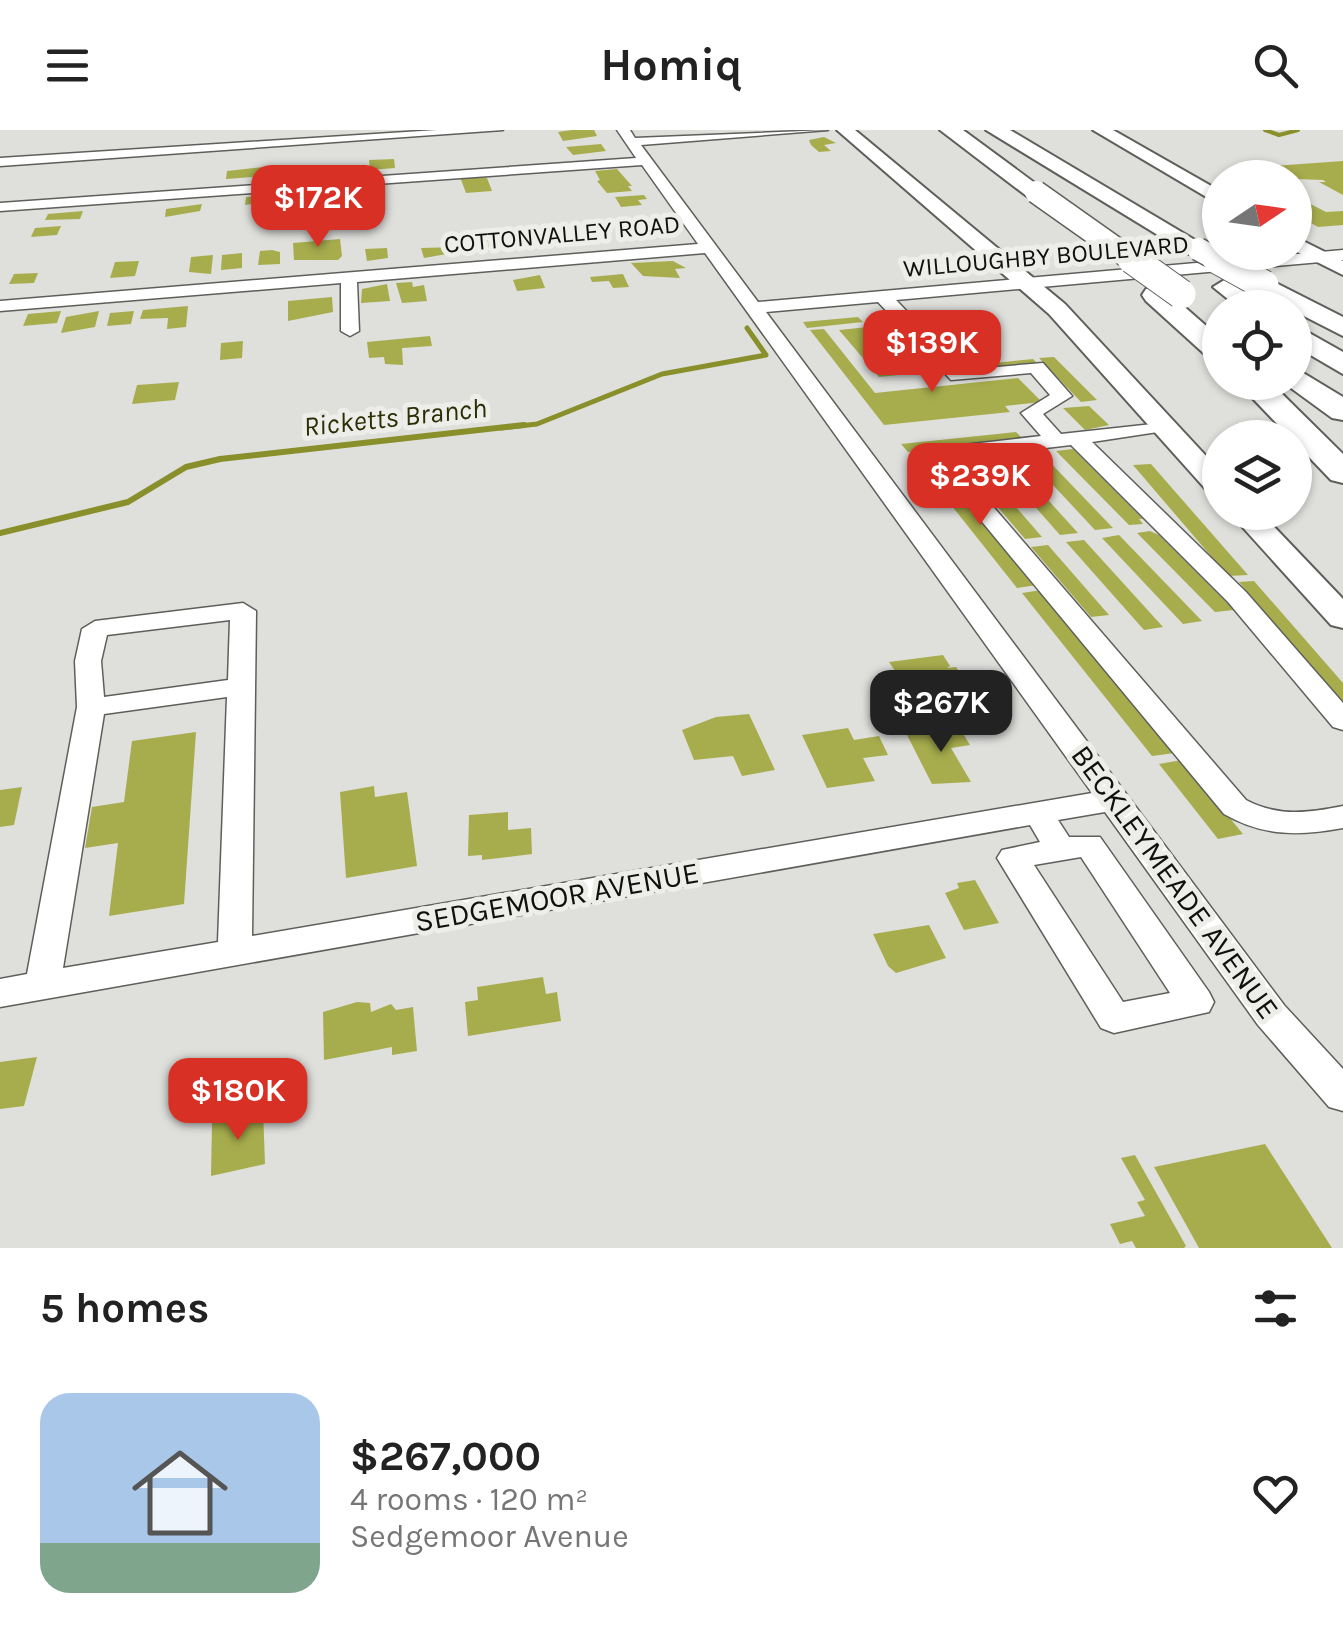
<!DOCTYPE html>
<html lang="en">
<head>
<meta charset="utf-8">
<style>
	:root { --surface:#fff; --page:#f2f2f2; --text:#222; --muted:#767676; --accent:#d93025 }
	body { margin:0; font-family:Karla,sans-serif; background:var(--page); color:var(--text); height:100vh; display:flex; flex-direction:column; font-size:38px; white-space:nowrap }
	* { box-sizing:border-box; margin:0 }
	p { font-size:32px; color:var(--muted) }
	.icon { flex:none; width:55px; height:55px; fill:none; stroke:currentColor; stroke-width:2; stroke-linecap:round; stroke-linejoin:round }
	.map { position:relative; height:1118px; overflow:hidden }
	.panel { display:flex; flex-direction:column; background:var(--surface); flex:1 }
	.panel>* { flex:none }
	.needle { width:65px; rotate:77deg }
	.buttons { position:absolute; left:1202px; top:30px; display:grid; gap:20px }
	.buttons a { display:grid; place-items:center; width:110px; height:110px; border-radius:50%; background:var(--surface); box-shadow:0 2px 8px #0004; font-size:50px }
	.price { position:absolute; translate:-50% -85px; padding:0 22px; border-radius:20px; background:var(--accent); color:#fff; font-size:32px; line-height:65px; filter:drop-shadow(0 2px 5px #0008) }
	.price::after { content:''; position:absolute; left:50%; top:60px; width:30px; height:22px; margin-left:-15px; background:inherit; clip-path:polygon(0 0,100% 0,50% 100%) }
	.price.active { background:#222; color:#fff }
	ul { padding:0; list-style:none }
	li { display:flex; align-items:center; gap:30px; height:250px; padding:0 40px }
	li span { display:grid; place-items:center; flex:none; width:280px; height:200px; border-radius:30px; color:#555 }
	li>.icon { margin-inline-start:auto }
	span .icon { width:120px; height:120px; fill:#fffc; stroke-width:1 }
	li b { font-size:42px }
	h2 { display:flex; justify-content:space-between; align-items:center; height:120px; padding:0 40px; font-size:42px }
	header { display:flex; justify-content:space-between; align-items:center; height:130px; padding:0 40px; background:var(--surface); font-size:45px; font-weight:700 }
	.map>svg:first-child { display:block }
</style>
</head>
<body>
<header><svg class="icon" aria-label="menu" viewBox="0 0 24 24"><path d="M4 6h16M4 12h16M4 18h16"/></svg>Homiq<svg class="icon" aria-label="search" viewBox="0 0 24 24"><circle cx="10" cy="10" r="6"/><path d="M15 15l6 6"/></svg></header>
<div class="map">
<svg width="1343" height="1118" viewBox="0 0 1343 1118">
	<rect width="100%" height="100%" fill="#dfe0dc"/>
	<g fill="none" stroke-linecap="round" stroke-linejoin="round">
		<polyline stroke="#898f2b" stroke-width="4" points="1265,0 1279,5 1298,0"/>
		<polyline stroke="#898f2b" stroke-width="5" points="501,298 537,294 662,244 766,225 747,198"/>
		<polyline stroke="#898f2b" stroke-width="6" points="0,403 128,372 186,337 220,329 524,295"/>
	</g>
	<g fill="#a7ad4d">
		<polygon points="572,0 594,0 597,6 563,11 558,2"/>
		<polygon points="824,7 836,13 824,15 831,21 819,22 811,15 809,10"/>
		<polygon points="601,14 606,21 573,25 566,17"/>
		<polygon points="394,29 395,38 370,40 369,30"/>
		<polygon points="1343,31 1343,65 1319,52 1326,52 1323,50 1295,49 1273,36"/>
		<polygon points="263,37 283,40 280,45 226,49 227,41"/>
		<polygon points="617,39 632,56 628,56 632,61 607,63 597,51 600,50 595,41"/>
		<polygon points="469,46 487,48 492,61 466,63 460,47"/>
		<polygon points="383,57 384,66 352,68 351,60"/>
		<polygon points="283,65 283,69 245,75 246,67"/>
		<polygon points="644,65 647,69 638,70 642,75 621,77 615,67"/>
		<polygon points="1295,66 1326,82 1343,81 1343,95 1318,97 1295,84"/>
		<polygon points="202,74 200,81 165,87 166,79"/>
		<polygon points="83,81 80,89 45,90 48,84"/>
		<polygon points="61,96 57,105 31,107 35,98"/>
		<polygon points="665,98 669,103 662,105 628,106 625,102"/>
		<polygon points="539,102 543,113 518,118 513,104"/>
		<polygon points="509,105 514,118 488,117 484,106"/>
		<polygon points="340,109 342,126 338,130 294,130 293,113"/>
		<polygon points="457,117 458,122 424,128 421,118"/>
		<polygon points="387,118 388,128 367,131 365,119"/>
		<polygon points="272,120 280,122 280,134 258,135 260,121"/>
		<polygon points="242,123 242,138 221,140 222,125"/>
		<polygon points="213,125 211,144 189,142 191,127"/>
		<polygon points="139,131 135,146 110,148 115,132"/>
		<polygon points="673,131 686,138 675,139 680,148 643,146 631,133"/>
		<polygon points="38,143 34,153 9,154 14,144"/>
		<polygon points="623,144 629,157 613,158 609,151 592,152 590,147"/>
		<polygon points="540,145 545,158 517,161 513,150"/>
		<polygon points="412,152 413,157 424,155 427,171 402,173 396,153"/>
		<polygon points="387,154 390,171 361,173 362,159"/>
		<polygon points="332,167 333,182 288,191 288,171"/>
		<polygon points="188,176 186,197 167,199 168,188 140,189 143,180"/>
		<polygon points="61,181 57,193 23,196 28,184"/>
		<polygon points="99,181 95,197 61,203 66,187"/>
		<polygon points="134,181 131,194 107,196 110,183"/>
		<polygon points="886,184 936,238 921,239 872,186"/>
		<polygon points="858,187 863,192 807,198 803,192"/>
		<polygon points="868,197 909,244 879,247 839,200"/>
		<polygon points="824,199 875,263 1018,248 1042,272 1005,276 1010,282 884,295 810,200"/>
		<polygon points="430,206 432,216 402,218 403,235 385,234 384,227 369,228 367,212"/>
		<polygon points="243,211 242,228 220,230 221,213"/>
		<polygon points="1054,227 1097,270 1081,272 1039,228"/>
		<polygon points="1033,229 1039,235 988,240 967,236"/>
		<polygon points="179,252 175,270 132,274 137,255"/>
		<polygon points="1089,276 1109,295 1085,300 1063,278"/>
		<polygon points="1016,302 1024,310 908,322 901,314"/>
		<polygon points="1073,319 1143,389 1139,389 1143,394 1129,395 1056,321"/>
		<polygon points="1041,323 1113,398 1095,400 1025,325"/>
		<polygon points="1009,327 1078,403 1060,405 993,329"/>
		<polygon points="1151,334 1248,445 1228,446 1133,335"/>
		<polygon points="938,335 1037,455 1017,458 921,337"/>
		<polygon points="983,339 1042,407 1025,409 967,341"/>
		<polygon points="1150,401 1159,405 1234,480 1215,482 1137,403"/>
		<polygon points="1119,405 1202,491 1183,494 1102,408"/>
		<polygon points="1084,410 1163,497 1144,500 1066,412"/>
		<polygon points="1048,415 1109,485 1091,487 1031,417"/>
		<polygon points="1254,451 1343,553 1343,574 1239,452"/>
		<polygon points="1042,460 1175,623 1152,626 1022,463"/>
		<polygon points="943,525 950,536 947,538 956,537 966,552 908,560 889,532"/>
		<polygon points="749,584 775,640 742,646 733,626 694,630 682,600 716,587"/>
		<polygon points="959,597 970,615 951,618 971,652 932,654 907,605"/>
		<polygon points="848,598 854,610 879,606 888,625 863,628 875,651 827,658 802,605"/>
		<polygon points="196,602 184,774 109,786 118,713 85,718 92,677 124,672 132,611"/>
		<polygon points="1182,630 1243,704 1218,709 1159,634"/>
		<polygon points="374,656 375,667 407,662 417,736 346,748 340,662"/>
		<polygon points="22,657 14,695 0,697 0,660"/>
		<polygon points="508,682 508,700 531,698 532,724 482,730 482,725 468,726 469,685"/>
		<polygon points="975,750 999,793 964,800 945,763 959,758 957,753"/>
		<polygon points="929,795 946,828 896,843 888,836 873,804"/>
		<polygon points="543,847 546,864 557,862 561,891 468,906 465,872 478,870 477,857"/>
		<polygon points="357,872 370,873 371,882 391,874 396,880 413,877 417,921 392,925 392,917 324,930 323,882"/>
		<polygon points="37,927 24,976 0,979 0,932"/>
		<polygon points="263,979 265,1034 211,1046 212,992"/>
		<polygon points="1265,1014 1332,1118 1199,1118 1154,1037"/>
		<polygon points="1135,1025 1186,1116 1184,1118 1136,1118 1132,1111 1120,1114 1110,1094 1145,1086 1137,1072 1145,1070 1121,1028"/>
	</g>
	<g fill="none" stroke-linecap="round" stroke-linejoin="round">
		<g stroke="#5e5f5b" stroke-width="3">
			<g id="minor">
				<polygon points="437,0 503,0 0,36 0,28"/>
				<path d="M617 0H630L635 8 828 0 641 15 758 172 1343 120V130L896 170 963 240 1043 233 1072 266 1043 284 1061 304 1171 292V300L1092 312 1246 462 1343 573V600L1333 597 1228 472 1071 315 952 329 1246 670C1278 687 1308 683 1343 676V698C1300 706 1264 707 1224 684L926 324 937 318 1041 306 1021 283 1050 265 1031 243 951 250 878 172 766 182 1284 875 1343 939V981L1329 977 1258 895 1105 682 1058 690 1069 707H1100L1209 862 1214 872 1209 882 1114 903 1101 898 997 728 1002 720 1040 712 1030 695 0 877V849L27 844 77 577 75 531 82 499 95 491 243 473 256 481 252 806 1092 663 705 123 357 152 359 201 350 206 341 201V153L0 181V171L698 114 642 35 0 81V73L636 28ZM230 490 228 550 104 567 101 531 107 505ZM227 567 218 812 63 838 104 584ZM1081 727 1170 863 1123 872 1034 735Z"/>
			</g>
		</g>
		<g stroke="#5e5f5b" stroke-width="4">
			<g id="major">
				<polygon points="837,0 855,0 1065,174 1220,341 1220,366 1210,364 1049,184"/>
				<polygon points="1093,0 1113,0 1220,61 1220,75"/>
				<polygon points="1295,107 1343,131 1343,145 1295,121"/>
				<polygon points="1229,382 1260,382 1343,469 1343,498 1331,495"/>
			</g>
		</g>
		<g stroke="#5e5f5b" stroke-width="4">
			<g id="highway">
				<polygon points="940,0 963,0 1047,62 1044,67 1028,67"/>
				<polygon points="986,0 1010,0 1210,119 1198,126 1189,124"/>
				<polygon points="1264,147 1343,187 1343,206 1255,161 1251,155 1255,149"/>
				<polygon points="1226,149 1271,178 1239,178 1213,157"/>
				<polygon points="1155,157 1164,159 1220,208 1220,232 1210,229 1146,171 1142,165 1146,159"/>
				<polygon points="1295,195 1343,222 1343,244 1295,216"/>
				<polygon points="1295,238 1343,267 1343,290 1332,288 1284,253 1295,252"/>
				<polygon points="1237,252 1270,252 1343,324 1343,353 1331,350"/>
			</g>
		</g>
		<use href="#minor" fill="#fff" fill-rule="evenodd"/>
		<use href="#major" fill="#fff" fill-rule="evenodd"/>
		<use href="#highway" fill="#fff" fill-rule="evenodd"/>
		<g stroke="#5e5f5b" stroke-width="25" stroke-linecap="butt">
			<g id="highway-bridge-far1">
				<polyline points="1036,62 1135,132"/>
				<polyline points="1198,119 1222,132"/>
			</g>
		</g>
		<g stroke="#5e5f5b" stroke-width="31" stroke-linecap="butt">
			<g id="highway-bridge">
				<polyline points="1132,129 1181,164"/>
				<polyline points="1217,129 1264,155"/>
			</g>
		</g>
		<use href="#highway-bridge-far1" stroke="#fff" stroke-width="22"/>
		<use href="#highway-bridge" stroke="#fff" stroke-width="29"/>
	</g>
	<g text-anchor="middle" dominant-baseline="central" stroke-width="10" stroke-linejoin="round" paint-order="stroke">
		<g font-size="25" fill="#10100f" stroke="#edede9">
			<text transform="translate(562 104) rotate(-5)">COTTONVALLEY ROAD</text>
			<text transform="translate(1046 126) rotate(-5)">WILLOUGHBY BOULEVARD</text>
		</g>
		<g font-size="28" font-style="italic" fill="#2c2e04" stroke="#edede9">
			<text transform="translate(395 287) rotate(-6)">Ricketts Branch</text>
		</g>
		<g font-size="30" fill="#10100f" stroke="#edede9">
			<text transform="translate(1175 752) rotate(54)">BECKLEYMEADE AVENUE</text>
			<text transform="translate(557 767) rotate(-10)">SEDGEMOOR AVENUE</text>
		</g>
	</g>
</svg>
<div class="buttons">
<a><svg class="needle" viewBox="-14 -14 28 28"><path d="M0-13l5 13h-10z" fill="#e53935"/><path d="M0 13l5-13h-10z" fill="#767676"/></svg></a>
<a><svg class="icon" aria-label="locate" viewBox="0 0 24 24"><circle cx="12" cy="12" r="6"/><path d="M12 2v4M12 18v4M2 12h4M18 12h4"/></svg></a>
<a><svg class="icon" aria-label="layers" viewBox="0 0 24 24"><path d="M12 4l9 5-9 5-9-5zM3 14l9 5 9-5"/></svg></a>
</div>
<b class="price" style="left:318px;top:120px">$172K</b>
<b class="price" style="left:932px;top:265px">$139K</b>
<b class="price" style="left:980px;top:398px">$239K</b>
<b class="price active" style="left:941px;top:625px">$267K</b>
<b class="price" style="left:238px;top:1013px">$180K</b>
</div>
<section class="panel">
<h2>5 homes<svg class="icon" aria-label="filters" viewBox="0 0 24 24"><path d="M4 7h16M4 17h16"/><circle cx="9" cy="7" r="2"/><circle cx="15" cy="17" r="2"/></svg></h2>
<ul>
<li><span style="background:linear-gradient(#a9c7e8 75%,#7fa58c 0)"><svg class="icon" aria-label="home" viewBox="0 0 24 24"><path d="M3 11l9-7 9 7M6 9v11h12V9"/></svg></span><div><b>$267,000</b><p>4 rooms · 120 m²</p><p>Sedgemoor Avenue</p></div><svg class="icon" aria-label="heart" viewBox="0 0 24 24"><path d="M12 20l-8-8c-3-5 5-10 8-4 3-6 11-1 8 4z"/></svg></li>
</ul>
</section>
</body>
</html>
